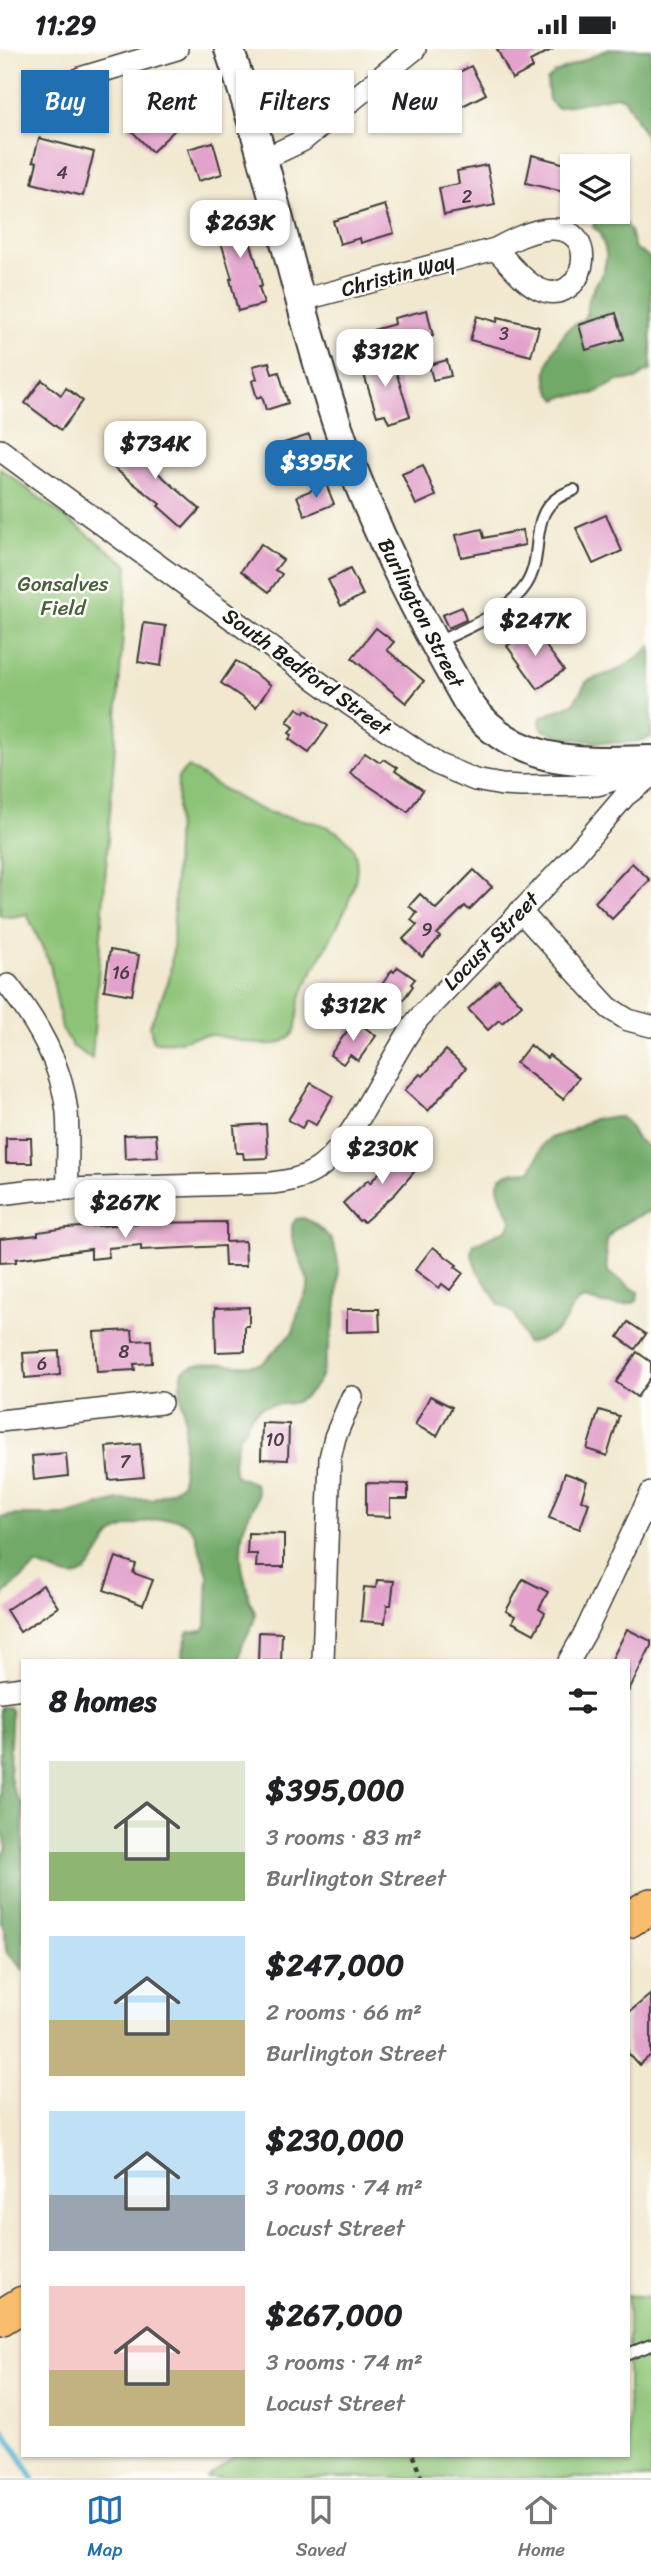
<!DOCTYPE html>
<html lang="en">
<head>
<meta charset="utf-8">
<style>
	:root { --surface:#fff; --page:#f6f6f6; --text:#202124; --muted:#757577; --line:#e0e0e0; --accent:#1f6fb2 }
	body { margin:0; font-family:Sriracha,sans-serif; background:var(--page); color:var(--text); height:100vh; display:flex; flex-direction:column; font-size:26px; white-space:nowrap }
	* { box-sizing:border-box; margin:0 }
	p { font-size:23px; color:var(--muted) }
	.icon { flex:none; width:38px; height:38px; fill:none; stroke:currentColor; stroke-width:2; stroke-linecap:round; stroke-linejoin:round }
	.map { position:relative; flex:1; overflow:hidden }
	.details { position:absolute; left:21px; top:1610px; width:609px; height:798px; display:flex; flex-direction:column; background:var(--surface); border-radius:0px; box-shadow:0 2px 5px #0004 }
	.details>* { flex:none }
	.banner { position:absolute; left:21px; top:21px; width:609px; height:63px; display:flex; gap:14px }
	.fabs { position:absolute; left:560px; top:105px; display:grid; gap:14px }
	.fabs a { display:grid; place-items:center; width:70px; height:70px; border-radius:0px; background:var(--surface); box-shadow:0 2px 5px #0004; font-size:35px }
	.price { position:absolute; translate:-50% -60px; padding:0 16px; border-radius:14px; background:#fff; color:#222; font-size:23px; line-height:46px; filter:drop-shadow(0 2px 4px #0008) }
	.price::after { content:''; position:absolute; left:50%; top:42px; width:21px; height:16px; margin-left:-10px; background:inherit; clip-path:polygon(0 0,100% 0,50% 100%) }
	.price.current { background:var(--accent); color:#fff }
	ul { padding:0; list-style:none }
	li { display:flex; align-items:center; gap:21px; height:175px; padding:0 28px }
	li span { display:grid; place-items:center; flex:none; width:196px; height:140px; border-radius:0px; color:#555 }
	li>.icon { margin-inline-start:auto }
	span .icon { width:84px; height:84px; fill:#fffc; stroke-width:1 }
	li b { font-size:30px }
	h2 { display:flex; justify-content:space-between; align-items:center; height:84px; padding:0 28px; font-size:30px }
	.chip { padding:0 24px; border-radius:0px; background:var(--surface); box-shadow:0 2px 5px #0004; font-size:24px; line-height:63px }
	.chip.current { background:var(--accent); color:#fff }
	.status { display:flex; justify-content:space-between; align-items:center; height:49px; padding:0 35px; background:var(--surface); direction:ltr }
	.status svg { height:19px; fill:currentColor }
	.dock { display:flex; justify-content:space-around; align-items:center; height:98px; border-top:2px solid var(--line); background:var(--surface); font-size:19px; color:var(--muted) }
	.dock a { display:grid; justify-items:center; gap:4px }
	.dock .current { color:var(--accent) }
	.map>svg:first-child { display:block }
</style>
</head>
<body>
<div class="status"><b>11:29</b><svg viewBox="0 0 49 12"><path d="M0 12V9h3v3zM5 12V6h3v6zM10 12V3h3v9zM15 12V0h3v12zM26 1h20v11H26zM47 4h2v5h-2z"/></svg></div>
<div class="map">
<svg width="651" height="2429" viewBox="0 0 651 2429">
	<rect width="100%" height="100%" fill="#fdfcf7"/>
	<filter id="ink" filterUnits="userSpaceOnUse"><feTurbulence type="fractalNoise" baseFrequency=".0143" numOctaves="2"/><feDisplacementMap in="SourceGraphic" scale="14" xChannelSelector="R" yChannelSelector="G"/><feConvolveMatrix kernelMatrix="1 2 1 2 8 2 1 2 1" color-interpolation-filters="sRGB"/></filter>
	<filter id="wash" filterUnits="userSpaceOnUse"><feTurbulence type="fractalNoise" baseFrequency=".00686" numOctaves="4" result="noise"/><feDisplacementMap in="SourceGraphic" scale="28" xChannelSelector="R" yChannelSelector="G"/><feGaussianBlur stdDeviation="1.57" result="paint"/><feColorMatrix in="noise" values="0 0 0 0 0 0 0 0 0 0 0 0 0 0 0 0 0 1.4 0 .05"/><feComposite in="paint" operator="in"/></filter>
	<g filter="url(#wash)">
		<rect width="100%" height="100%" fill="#f1e8cf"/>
		<g fill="#8cc376" stroke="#547049" stroke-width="2">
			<polygon points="0,419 128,516 92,1010 72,997 62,980 50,915 27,865 12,868 0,867"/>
			<path d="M188 718C212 733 236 750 262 761 290 772 323 768 346 790 384 824 311 913 300 950 295 965 302 983 284 992 267 1002 231 988 211 986 199 985 187 991 175 993 168 994 160 993 153 993L150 976 169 931 173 900 178 728Z"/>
			<polygon points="628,2246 651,2248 651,2429 207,2429 236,2406 628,2406"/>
		</g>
		<g fill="#71a967" stroke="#466242" stroke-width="2">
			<polygon points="608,0 651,0 651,116 645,86 625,50 616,47 557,59 549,51 547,32 555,24"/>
			<path d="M598 163H617L630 182 635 200 651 209V322L644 323 638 330 618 332 593 345 565 347 557 351C536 331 551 301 566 282 572 274 583 275 586 265 587 263 587 257 587 255 592 236 608 224 606 204 605 197 601 190 600 183L593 178Z"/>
			<path d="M651 597V688C624 700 569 691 543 681L540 675 541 668 573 655 587 632 618 621 636 610Z"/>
			<path d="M621 1068 628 1074 637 1090 651 1100V1162C638 1167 615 1176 608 1189 604 1198 607 1213 608 1223L638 1243 637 1252C620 1260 601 1255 584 1250 571 1255 570 1265 562 1276 554 1285 538 1293 526 1294L514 1264 499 1255 477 1221 471 1203 474 1195 509 1179 511 1170C496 1139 485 1122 531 1122L543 1095 550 1089 569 1083 593 1070Z"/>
			<path d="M303 1169C313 1172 331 1187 334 1197 347 1231 330 1295 320 1330 315 1338 305 1350 296 1353 282 1358 266 1351 254 1364 247 1371 248 1380 239 1386L233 1414 236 1427 255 1435C263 1452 246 1465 243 1481 240 1503 240 1514 246 1535 248 1540 247 1546 249 1551 251 1557 255 1559 255 1566 255 1581 239 1590 240 1612H190L182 1606 188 1583 203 1581 206 1577 208 1526 194 1483C190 1478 184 1471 177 1470 162 1468 125 1476 113 1485 102 1494 92 1524 78 1527 68 1530 46 1519 37 1516L4 1545 0 1554V1469L15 1466H65L118 1451 152 1450 171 1442 182 1434 185 1373 180 1336 183 1322C207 1305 237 1322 263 1314L293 1283 299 1259 308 1239V1232L292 1189V1176L296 1170Z"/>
			<path d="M0 1658H8L11 1663C13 1689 1 1736 23 1756V1921L6 1902 5 1880 0 1873V1823L2 1805 7 1800 4 1786 0 1780Z"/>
		</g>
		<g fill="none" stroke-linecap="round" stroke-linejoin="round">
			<polyline stroke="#53b3d1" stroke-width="6" points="0,2376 33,2429"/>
		</g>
		<g id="blocks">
			<g fill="#e3a2cc">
				<polygon points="497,0 553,0 530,12 533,19 512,30"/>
				<polygon points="471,17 486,45 433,72 421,50 440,39 438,34"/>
				<polygon points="157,45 184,72 152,103 128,78 136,70 134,67"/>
				<polygon points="39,89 94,103 83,147 32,134 37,113 33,112"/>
				<polygon points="213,93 222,125 198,132 188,100"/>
				<polygon points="532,106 569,116 567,121 572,122 572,145 526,134"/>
				<polygon points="487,116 495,156 444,166 439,139 459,135 457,122"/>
				<polygon points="385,156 394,184 361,194 360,189 340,195 333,172"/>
				<polygon points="240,159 259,222 262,237 259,238 264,255 238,262 230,230 232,230 216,176 220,175 218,166"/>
				<polygon points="427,261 433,287 378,301 373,281 395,275 394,269"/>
				<polygon points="616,264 624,290 586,301 579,276"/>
				<polygon points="477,267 497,273 498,268 539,278 531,307 470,291"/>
				<polygon points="391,307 410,367 389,374 385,365 377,367 360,313"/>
				<polygon points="447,311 451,327 433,331 429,316"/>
				<polygon points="269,313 272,325 279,323 288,354 266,361 262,347 257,349 252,332 257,330 253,317"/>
				<polygon points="42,331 61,346 66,339 83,352 61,381 25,354"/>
				<polygon points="139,386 168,409 157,423 200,460 183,479 158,457 160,455 114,419"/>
				<polygon points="309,386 316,407 288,416 281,395"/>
				<polygon points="423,416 436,447 416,456 402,425"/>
				<polygon points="326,435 334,455 305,467 297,447"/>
				<polygon points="606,466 622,502 593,515 576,479"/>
				<polygon points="482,480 484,489 522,481 525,496 461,508 456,486"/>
				<polygon points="261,495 283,511 275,521 282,525 269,543 241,522"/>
				<polygon points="350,520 363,546 341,557 328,531"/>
				<polygon points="462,558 466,571 448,579 442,566"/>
				<polygon points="144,574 166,577 161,617 138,613"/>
				<polygon points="376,579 394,593 387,601 424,632 406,654 352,609"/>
				<polygon points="532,579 564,621 538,640 507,597"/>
				<polygon points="236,612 271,636 256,658 221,634"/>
				<polygon points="297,659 304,664 306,661 328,677 309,704 289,690 292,686 289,684 294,678 287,673"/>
				<polygon points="365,703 380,713 383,710 397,719 395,722 423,741 408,763 350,724"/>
				<polygon points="632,814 650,831 612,870 595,853"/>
				<polygon points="474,821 492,838 469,861 465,857 437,885 440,888 422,908 403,890 417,876 411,871 417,864 409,857 420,845 436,860"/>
				<polygon points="110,901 139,906 132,946 104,941"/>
				<polygon points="398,918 415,930 411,935 413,937 395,962 374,947 392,921 394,923"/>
				<polygon points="499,931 522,956 502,974 499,971 488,981 468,960"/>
				<polygon points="355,971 376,987 358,1012 350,1006 343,1015 330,1006"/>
				<polygon points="530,996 547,1009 549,1006 579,1029 563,1050 516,1014"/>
				<polygon points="446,1001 466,1019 428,1062 405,1041 420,1025 423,1027"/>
				<polygon points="311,1034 333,1047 316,1076 307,1071 302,1079 288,1071"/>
				<polygon points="266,1075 268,1109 244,1110 243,1104 236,1104 234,1077"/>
				<polygon points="156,1085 158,1108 125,1110 124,1086"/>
				<polygon points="6,1089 31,1089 32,1114 6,1114"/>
				<polygon points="401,1099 420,1116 396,1144 364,1173 361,1171 359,1172 343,1154 368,1131 370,1134"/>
				<polygon points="226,1173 226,1193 245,1192 246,1217 225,1217 224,1197 141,1201 141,1196 108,1199 109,1208 91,1210 91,1200 16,1210 16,1213 0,1214 0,1190 38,1186 38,1183 67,1179 140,1174"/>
				<polygon points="433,1198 457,1216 455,1218 463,1224 450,1241 442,1235 439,1239 415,1221"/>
				<polygon points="249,1258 249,1277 245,1277 245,1302 216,1303 215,1259"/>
				<polygon points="347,1260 379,1260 380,1282 347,1283"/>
				<polygon points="628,1273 646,1285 635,1300 618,1288"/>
				<polygon points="132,1281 133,1292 151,1291 152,1314 134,1315 135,1321 97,1323 94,1283"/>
				<polygon points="59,1302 60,1326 25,1329 23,1304"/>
				<polygon points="637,1303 651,1313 651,1328 637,1348 616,1333"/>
				<polygon points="430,1347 452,1358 437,1387 415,1376"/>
				<polygon points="599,1361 619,1367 607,1407 587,1400"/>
				<polygon points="262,1374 289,1375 288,1411 261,1410"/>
				<polygon points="140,1395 144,1428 109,1431 106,1398"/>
				<polygon points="66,1404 68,1427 34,1431 32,1407"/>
				<polygon points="565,1424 587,1432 581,1451 589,1454 580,1480 549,1469"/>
				<polygon points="366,1434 408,1435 408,1450 390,1450 390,1468 366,1467"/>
				<polygon points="248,1484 284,1485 284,1518 256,1518 257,1505 247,1505"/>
				<polygon points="116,1508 136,1515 133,1524 153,1531 143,1556 104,1541"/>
				<polygon points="523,1530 548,1543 539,1560 545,1564 534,1585 512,1573 515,1567 506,1562"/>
				<polygon points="377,1531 394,1532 391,1556 387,1556 385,1574 361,1572 364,1538 376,1539"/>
				<polygon points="43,1536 58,1558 20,1583 6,1561"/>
				<polygon points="627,1580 651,1592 651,1597 628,1643 628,1612 611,1612"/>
				<polygon points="259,1583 282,1584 281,1612 258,1612"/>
				<polygon points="651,1945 651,2006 639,2016 628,2004 628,1964"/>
			</g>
		</g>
	</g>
	<g filter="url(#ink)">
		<use href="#blocks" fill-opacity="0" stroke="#3c3b37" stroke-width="2"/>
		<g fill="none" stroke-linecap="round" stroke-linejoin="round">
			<g stroke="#3c3b37" stroke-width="14">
				<g id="service">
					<path d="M435 594C463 581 509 563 526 536 548 502 522 458 574 441"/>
					<polyline points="628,2305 651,2296"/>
				</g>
			</g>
			<g stroke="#3c3b37" stroke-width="24">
				<g id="minor">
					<polyline points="80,29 177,0"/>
					<polyline points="264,110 302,92 415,0"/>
					<path d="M302 251 495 200C508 212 522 232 539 240 584 261 604 177 550 180 531 181 512 191 495 200"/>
					<polyline points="0,401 349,655 437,715 475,731 502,736 522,737 597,736 650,720"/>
					<polyline points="520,862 609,959 628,971 651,977"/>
					<path d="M8 936C37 973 62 1015 67 1063 69 1089 67 1115 68 1140"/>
					<path d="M0 1145 33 1141 272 1134C287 1132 301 1130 314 1122 353 1100 388 1008 419 969L571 810 625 747 651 727"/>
					<polyline points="0,1372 161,1354"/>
					<polyline points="323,1612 330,1409 335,1388 352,1348"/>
					<polyline points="569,1612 586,1582 651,1444"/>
					<polyline points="0,1642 23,1639"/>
				</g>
			</g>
			<g stroke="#3c3b37" stroke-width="32">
				<path id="tertiary" d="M229 0C272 124 296 254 338 378 370 474 417 565 467 652 513 718 579 713 651 711"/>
			</g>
			<g stroke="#3c3b37" stroke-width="38">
				<g id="primary">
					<polyline points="628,1871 651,1857"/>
					<polyline points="0,2269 23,2255"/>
				</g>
			</g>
			<polyline stroke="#3c3b37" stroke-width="3.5" stroke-dasharray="5 5" stroke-linecap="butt" points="413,2406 422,2429"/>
			<use href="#service" stroke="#fff" stroke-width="10"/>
			<use href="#minor" stroke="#fff" stroke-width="21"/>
			<use href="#tertiary" stroke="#fff" stroke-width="28"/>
			<use href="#primary" stroke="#f9be6d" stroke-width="35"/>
		</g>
	</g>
	<g text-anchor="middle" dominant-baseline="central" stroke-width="5" stroke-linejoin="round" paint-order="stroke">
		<g font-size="18" fill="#4e3e48">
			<text x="62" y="124">4</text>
			<text x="467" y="148">2</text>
			<text x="504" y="285">3</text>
			<text x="427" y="881">9</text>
			<text x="121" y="924">16</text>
			<text x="124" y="1303">8</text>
			<text x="42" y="1315">6</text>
			<text x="275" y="1391">10</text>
			<text x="125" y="1413">7</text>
		</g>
		<g font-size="21" fill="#1c1c1c" stroke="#fdfcf7">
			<text transform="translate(398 226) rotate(-15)">Christin Way</text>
			<text transform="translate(421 564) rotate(63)">Burlington Street</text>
			<text transform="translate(307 623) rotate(36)">South Bedford Street</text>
			<text transform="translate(491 892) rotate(-46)">Locust Street</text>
		</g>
		<g font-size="21" fill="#495f40" stroke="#fdfcf7">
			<text x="63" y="535">Gonsalves<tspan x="63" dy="24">Field</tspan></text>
		</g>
	</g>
</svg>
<div class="fabs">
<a><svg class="icon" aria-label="layers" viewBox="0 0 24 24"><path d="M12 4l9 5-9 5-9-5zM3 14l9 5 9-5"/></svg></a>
</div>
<b class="price" style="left:240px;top:211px">$263K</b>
<b class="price" style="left:385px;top:340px">$312K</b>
<b class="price" style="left:155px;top:432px">$734K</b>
<b class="price current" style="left:316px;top:451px">$395K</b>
<b class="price" style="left:535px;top:609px">$247K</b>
<b class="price" style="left:353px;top:994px">$312K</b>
<b class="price" style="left:382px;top:1137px">$230K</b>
<b class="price" style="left:125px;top:1191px">$267K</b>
<div class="banner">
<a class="chip current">Buy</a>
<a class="chip">Rent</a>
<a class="chip">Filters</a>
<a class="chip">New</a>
</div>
<section class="details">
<h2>8 homes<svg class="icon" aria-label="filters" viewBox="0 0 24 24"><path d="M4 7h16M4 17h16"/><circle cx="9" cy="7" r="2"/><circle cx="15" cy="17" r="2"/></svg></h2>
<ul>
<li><span style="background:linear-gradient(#dfe7d0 65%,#8fb573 0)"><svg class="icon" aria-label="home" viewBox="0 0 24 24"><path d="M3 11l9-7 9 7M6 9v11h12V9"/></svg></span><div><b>$395,000</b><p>3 rooms · 83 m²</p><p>Burlington Street</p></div></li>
<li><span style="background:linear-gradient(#bfe0f5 60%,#c2b280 0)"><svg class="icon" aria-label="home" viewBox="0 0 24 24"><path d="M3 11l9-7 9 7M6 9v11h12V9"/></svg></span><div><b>$247,000</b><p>2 rooms · 66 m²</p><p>Burlington Street</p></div></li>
<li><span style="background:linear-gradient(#bfe0f5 60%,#9aa5b1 0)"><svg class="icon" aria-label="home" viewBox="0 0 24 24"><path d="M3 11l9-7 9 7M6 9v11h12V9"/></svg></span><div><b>$230,000</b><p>3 rooms · 74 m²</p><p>Locust Street</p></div></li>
<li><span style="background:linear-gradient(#f6c9c9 60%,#c2b280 0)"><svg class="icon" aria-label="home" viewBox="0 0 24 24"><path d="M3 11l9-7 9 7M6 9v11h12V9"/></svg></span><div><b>$267,000</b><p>3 rooms · 74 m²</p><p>Locust Street</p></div></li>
</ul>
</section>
</div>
<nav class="dock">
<a class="current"><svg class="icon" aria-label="map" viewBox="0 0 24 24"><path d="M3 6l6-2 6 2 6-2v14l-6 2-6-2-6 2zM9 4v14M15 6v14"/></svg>Map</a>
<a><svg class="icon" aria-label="saved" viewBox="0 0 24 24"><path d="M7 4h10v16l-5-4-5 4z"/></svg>Saved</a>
<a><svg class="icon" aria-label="home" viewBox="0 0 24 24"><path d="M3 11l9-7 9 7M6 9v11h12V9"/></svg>Home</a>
</nav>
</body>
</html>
